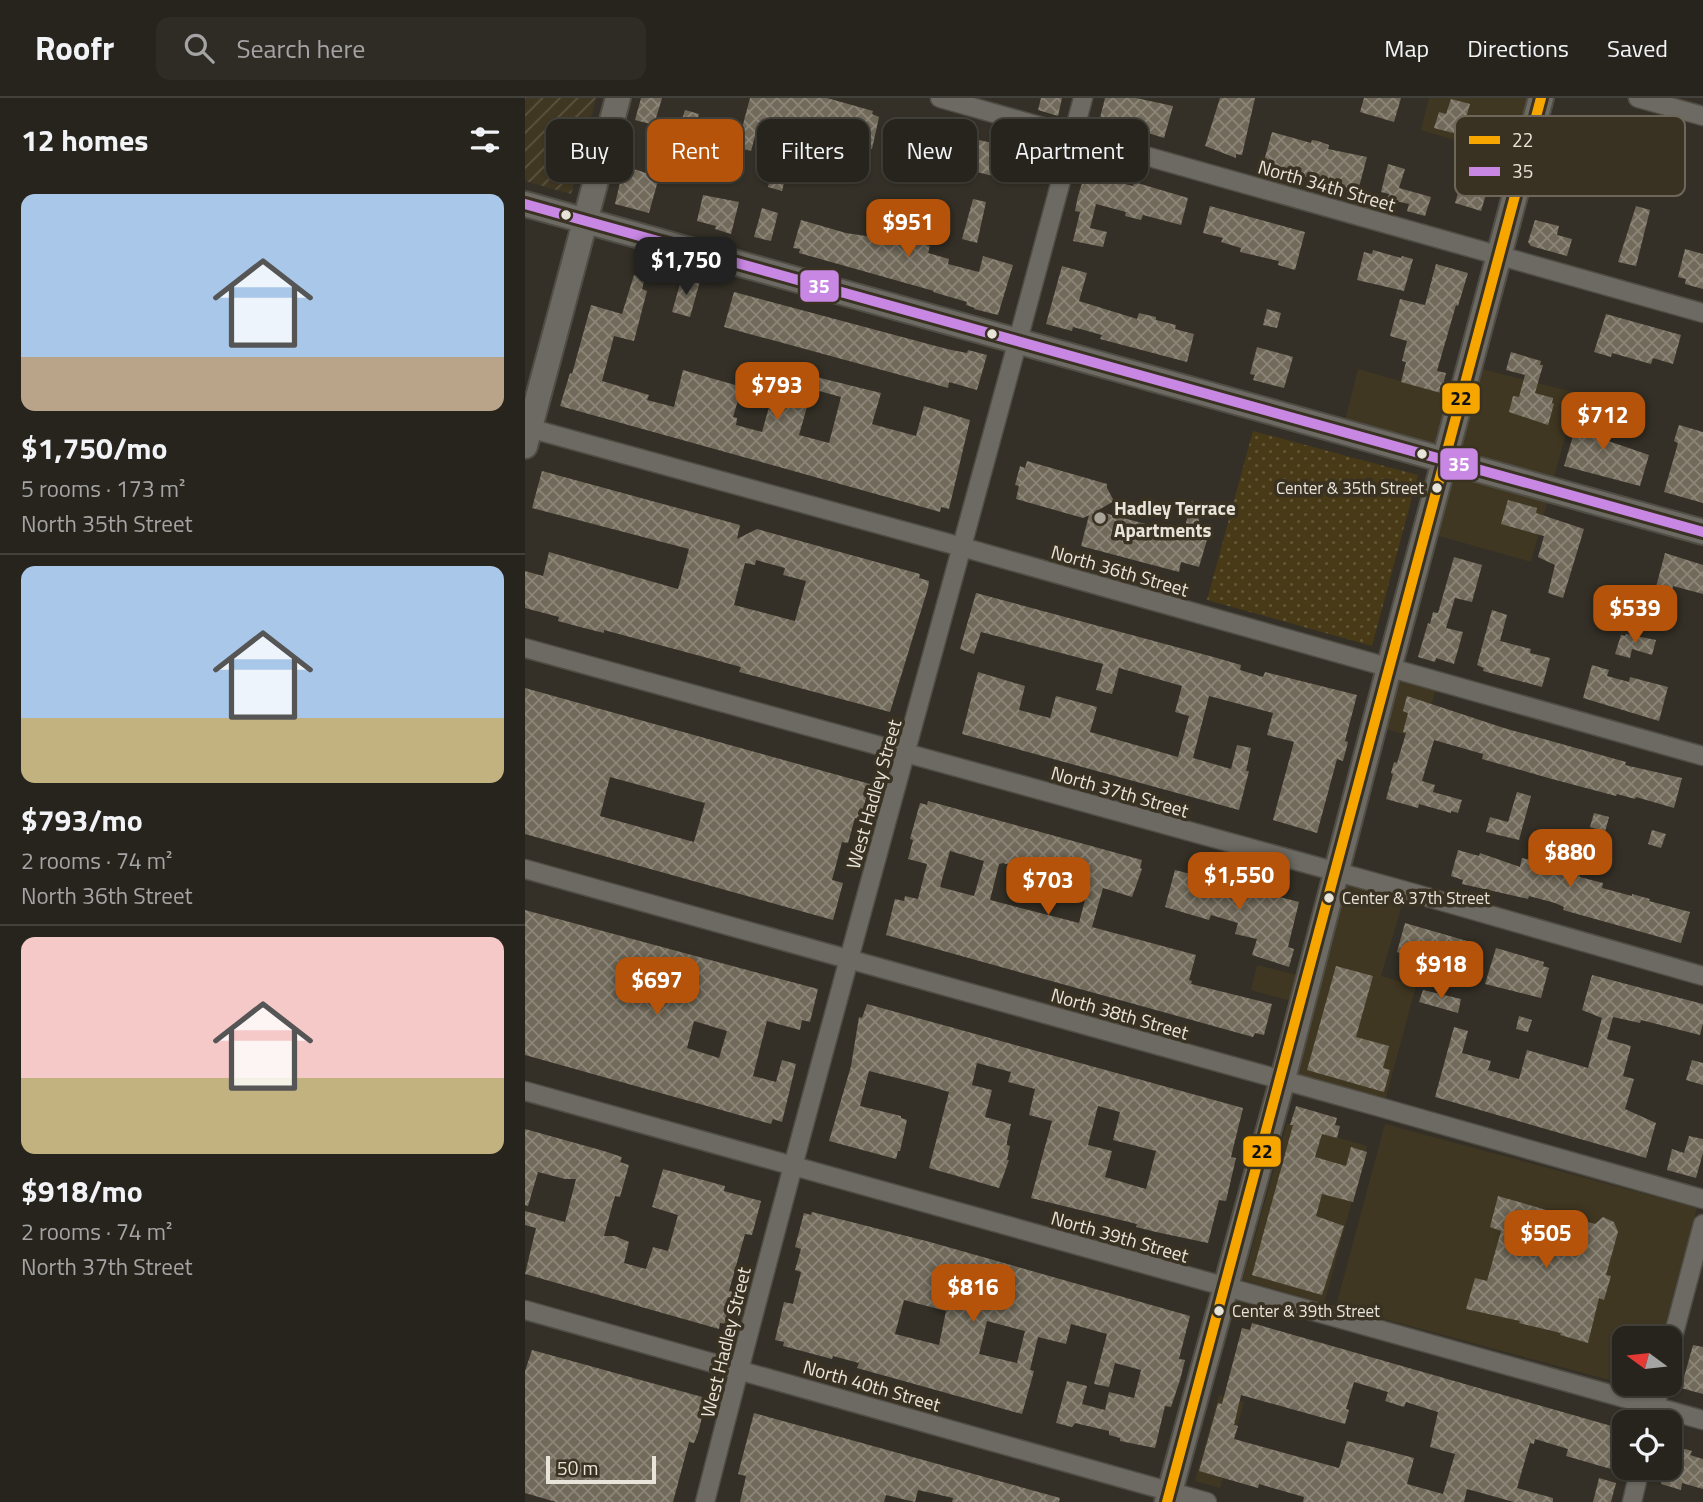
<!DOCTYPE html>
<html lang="en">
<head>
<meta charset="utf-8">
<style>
	:root { --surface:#27241d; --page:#2f2c26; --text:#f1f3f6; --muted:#a4a4a4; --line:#43413b; --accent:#b45309 }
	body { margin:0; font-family:"Titillium Web",sans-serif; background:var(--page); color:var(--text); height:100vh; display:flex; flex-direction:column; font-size:26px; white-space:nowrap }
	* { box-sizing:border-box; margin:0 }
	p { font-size:23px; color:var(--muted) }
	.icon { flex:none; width:38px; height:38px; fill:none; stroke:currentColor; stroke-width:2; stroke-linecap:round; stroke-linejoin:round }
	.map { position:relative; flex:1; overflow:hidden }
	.drawer { display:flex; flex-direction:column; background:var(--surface); width:525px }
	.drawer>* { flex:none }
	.guide { position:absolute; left:21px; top:21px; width:665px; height:63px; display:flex; gap:14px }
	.needle { width:46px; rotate:285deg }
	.buttons { position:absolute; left:1087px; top:1228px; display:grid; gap:14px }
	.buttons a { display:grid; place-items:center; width:70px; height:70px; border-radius:14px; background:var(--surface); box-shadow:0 2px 5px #0004,0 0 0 2px var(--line); font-size:35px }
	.scale { position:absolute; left:21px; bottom:18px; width:110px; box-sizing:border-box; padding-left:7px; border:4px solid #e8e4d9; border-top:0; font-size:19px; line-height:24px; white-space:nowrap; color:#e8e4d9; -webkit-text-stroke:5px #393222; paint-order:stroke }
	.price { position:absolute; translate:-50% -60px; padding:0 16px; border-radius:14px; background:var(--accent); color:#fff; font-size:23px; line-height:46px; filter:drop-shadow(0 2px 4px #0008) }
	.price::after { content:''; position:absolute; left:50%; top:42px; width:21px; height:16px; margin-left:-10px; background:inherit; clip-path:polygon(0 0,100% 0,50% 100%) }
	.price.active { background:#222; color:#fff }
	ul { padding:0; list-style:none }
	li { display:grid; align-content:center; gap:14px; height:371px; padding:0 21px }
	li+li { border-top:2px solid var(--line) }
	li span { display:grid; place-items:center; height:217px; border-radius:14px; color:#555 }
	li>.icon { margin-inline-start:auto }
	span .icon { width:126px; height:126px; fill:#fffc; stroke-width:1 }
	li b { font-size:30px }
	h2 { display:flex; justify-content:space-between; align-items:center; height:84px; padding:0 21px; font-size:30px }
	.pill { padding:0 24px; border-radius:14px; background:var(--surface); box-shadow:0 2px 5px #0004,0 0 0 2px var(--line); font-size:24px; line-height:63px }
	.pill.active { background:var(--accent); color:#fff }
	header { display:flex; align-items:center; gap:42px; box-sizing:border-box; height:98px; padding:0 35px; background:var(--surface); border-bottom:2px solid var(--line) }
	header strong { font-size:33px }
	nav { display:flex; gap:38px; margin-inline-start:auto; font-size:24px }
	.search { width:490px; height:63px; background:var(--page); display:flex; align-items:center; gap:18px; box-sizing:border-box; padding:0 24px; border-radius:14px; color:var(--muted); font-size:26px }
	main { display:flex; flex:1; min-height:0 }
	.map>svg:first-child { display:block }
</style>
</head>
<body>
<header>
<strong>Roofr</strong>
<div class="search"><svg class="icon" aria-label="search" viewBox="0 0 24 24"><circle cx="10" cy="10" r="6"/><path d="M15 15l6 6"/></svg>Search here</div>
<nav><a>Map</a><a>Directions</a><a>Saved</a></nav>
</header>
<main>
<section class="drawer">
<h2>12 homes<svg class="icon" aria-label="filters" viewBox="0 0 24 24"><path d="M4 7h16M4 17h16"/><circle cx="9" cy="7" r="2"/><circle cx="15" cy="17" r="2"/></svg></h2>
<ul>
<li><span style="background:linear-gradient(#a9c7e8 75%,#b9a48a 0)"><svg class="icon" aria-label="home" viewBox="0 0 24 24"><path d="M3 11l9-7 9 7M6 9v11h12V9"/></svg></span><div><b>$1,750/mo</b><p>5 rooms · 173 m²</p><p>North 35th Street</p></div></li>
<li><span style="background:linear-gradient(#a9c7e8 70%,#c2b280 0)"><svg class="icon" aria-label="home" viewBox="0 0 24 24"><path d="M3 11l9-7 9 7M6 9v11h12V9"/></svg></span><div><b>$793/mo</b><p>2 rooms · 74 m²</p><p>North 36th Street</p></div></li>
<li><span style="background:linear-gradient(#f6c9c9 65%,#c2b280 0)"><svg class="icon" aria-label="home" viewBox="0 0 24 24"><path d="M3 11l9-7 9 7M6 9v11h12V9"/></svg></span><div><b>$918/mo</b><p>2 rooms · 74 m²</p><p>North 37th Street</p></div></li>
</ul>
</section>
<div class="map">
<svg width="1178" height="1404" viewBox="0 0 1178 1404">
	<defs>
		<pattern id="industrial-furrows" width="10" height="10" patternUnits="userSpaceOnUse" patternTransform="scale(1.75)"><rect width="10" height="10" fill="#403722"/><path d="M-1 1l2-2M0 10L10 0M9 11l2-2" fill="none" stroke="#5c5442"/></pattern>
		<pattern id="grass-dots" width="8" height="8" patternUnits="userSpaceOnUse" patternTransform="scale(1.75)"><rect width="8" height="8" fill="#483a16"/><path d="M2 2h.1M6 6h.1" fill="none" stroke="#625637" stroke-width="1.8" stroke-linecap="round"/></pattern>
		<pattern id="building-cross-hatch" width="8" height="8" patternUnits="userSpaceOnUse" patternTransform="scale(1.75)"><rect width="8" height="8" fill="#716a5a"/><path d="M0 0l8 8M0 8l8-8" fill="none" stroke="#8c8679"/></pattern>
	</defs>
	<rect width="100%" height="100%" fill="#343027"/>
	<g fill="#403722">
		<polygon points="904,0 1016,0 1000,63 896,32"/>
		<polygon points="945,268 1052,295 1006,464 900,434 919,363 817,334 833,271 935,300"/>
		<polygon points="864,570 913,583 897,641 849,628"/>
		<polygon points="812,774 881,793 856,878 891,888 858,1010 757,983 777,906 726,892 732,867 784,880"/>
		<polygon points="762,1025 842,1048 799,1205 718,1182"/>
		<polygon points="860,1026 1172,1110 1136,1241 1099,1241 1099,1286 811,1208"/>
		<polygon points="694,1297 719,1304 695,1390 670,1383"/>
	</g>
	<polygon fill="url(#industrial-furrows)" points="0,0 71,0 46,96 0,83"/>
	<polygon fill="url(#grass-dots)" points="728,333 893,377 847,548 682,502"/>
	<g fill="url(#building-cross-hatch)" fill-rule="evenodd">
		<polygon points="116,0 137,0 129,27 110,22"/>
		<polygon points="225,0 302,0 348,13 347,16 354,19 347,51 313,41 304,72 265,61 273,35 234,24 226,53 212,49"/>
		<polygon points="516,0 537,0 533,18 513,12"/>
		<polygon points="580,0 611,0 648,8 639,40 575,20"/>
		<polygon points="695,0 730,0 717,57 711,56 711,60 680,48"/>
		<polygon points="839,0 876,0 869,24 835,14"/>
		<polygon points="926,1 945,6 936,37 909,30 914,14 921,16"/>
		<polygon points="160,12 174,16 169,32 155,28"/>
		<polygon points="393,24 442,37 441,39 480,48 472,79 452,74 451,77 432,73 384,58"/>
		<polygon points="747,34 786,45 787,42 793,43 804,47 803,51 842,59 834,89 825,86 824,91 745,69 746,65 739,63"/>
		<polygon points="863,66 880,71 874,90 906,99 900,118 882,113 884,106 862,101 864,96 856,94"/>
		<polygon points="99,68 134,79 124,115 90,106"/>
		<polygon points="941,69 967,76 956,113 930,105"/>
		<polygon points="247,74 261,77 257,93 243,89"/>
		<polygon points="560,76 608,88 609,84 663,100 656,127 618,117 616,122 600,118 601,114 571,106 565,130 582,134 578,149 548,143 555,114 550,113 553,98"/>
		<polygon points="178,97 214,104 206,136 190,131 191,128 172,123"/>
		<polygon points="448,101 461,104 452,145 437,141"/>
		<polygon points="363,106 408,119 400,147 405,148 403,155 424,161 423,166 454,174 458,158 488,167 473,217 449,211 450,210 441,207 442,204 408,194 409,193 274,155 275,151 268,150 276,122 321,135 354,140"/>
		<polygon points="685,108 780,134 770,172 753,167 754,163 715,154 716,150 696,144 698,140 678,135"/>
		<polygon points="1111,108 1125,112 1111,168 1093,164"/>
		<polygon points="237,110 253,115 246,143 229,139"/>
		<polygon points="1010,122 1034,128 1032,137 1047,141 1042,158 1006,148 1003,144"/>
		<polygon points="1160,151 1178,156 1178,191 1160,186 1161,181 1153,179"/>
		<polygon points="848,152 876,160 877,158 888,161 879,193 832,182 839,154 847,156"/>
		<polygon points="911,166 943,175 933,208 931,207 912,273 921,275 916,295 876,284 881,264 877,263 882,243 865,238 875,201 900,207"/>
		<polygon points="537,168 562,175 554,203 612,221 614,215 631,219 631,222 651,227 650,231 669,236 662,264 575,241 577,237 548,229 547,233 521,226"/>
		<path d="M109 177 120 180 117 191 122 193 109 243 89 238 77 283 124 297 122 302 149 309 158 272 217 289 208 319 212 320 211 327 237 334 247 298 263 302 271 274 356 295 347 326 391 338 399 308 445 322 424 411 416 409 415 414 401 410 35 308 45 275 47 276 66 207 97 216ZM287 291 316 299 304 345 274 337Z"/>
		<polygon points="157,179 175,183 165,219 147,214"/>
		<polygon points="209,194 422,251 442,255 443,252 462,257 452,292 424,284 423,290 199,229"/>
		<polygon points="742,211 756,215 752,230 738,227"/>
		<polygon points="1081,216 1156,237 1148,266 1128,260 1126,266 1087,255 1086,259 1069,254"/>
		<polygon points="732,249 768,259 759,290 728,282 730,277 725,276"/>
		<polygon points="986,254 1016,263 1015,267 1018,267 1010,295 1028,300 1027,305 1029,306 1023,327 984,314 988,298 994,299 1000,277 981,272"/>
		<polygon points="1060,298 1074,302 1064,335 1066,337 1124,357 1115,388 1039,368"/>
		<polygon points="1154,327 1178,334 1178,405 1139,394 1153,345 1149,343"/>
		<polygon points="502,363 582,386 582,390 589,403 572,413 658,436 667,402 678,434 684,435 674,469 656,464 654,474 556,448 564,417 558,420 491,401 494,388 490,387 495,368 500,370"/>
		<path d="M17 373 215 427 212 441 232 431 395 476 394 480 404 483 403 490 365 614 214 574 216 569 79 532V535L59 530 33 523 34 519 0 510V473L18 478 24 454 153 491 164 451 7 410ZM231 462 260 470 258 477 281 483 270 523 209 507 220 465 230 467Z"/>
		<polygon points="983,402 1012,410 1011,415 1059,431 1038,500 1023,495 1030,467 1013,459 1019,438 976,426"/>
		<polygon points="1140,455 1178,467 1178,496 1148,488 1147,493 1131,489"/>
		<polygon points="929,459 957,467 947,504 930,500 921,530 938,534 929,566 911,560 910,564 893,559 903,525 905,526 908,514 913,515"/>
		<polygon points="451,495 692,560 716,567 715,572 738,579 740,574 832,597 820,643 823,644 818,663 812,661 792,735 748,722 769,644 742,637 748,615 684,598 668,660 706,671 712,647 726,650 721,673 724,673 714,712 437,636 453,574 500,588 494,612 525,620 531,598 572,609 565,634 653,659 664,618 650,614 657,588 594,570 587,596 571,592 578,566 456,534 449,556 435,551"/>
		<polygon points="967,512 982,517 975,543 1002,550 1006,551 1005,555 1025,560 1017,589 958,573 959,570 952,567"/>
		<polygon points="1101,536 1131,542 1127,557 1107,551 1105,560 1090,556 1096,537 1100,538"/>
		<polygon points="1067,567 1084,572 1082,578 1104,584 1105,579 1143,589 1134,623 1058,600"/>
		<path d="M0 590 345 686 335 722 330 720 323 745 317 744 307 782 318 785 308 822 0 736ZM85 679 180 705 169 744 75 718Z"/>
		<polygon points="882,598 979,630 1101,664 1100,667 1157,680 1149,710 1111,699 1110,701 1092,696 1091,698 1027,681 957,661 958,656 909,642 897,683 910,687 908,694 937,702 933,715 926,713 926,715 894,706 893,710 861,701 868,676 866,675 869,664 872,665 881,635 878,634 883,615 878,613"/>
		<polygon points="992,694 1006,698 994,742 961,734 965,719 983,724"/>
		<path d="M403 703 617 762 615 770 617 771 607 799 578 790 567 829 671 857 664 882 667 883 666 886 747 906 739 937 730 935 728 939 361 837 370 801 379 803 380 798 393 801 402 766 383 761 388 742 385 741 395 705 402 707ZM425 753 459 763 449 798 415 789ZM478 765 529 781 531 776 564 786 554 825 465 802 474 766Z"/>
		<polygon points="1069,715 1084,719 1080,734 1065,729"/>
		<polygon points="1127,732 1141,736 1136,750 1123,746"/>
		<polygon points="1026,736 1062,744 1054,776 1055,779 1078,785 1077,790 1107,798 1107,796 1125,801 1124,803 1165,814 1156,845 1038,812 1039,809 1030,805 1004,798 1003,801 937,786 938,782 926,778 933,752 954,758 955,755 995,769 997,760 1018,765"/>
		<polygon points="650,772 774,804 763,849 769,851 764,869 727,857 732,841 710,836 713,825 686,817 684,822 640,809"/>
		<path d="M0 812 293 891 285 924 277 922 275 932 242 923 228 978 251 984 257 962 271 966 257 1024 248 1021 246 1026 0 957ZM169 923 202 933 194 960 162 950Z"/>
		<polygon points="880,825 949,845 941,874 903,866 872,854"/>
		<polygon points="971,850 1019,864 1018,868 1024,870 1016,900 960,886"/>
		<polygon points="811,868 848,878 831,939 864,948 858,970 865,972 859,994 782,972"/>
		<polygon points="1067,877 1178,906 1178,925 1175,937 1116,922 1115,925 1088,919 1082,941 1106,948 1098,978 1109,981 1100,1011 1131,1025 1121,1060 910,999 929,929 943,933 937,955 966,963 963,972 994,981 1002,952 1063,970 1077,920 1057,912"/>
		<polygon points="898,892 936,901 933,915 894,904"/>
		<path d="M342 906 718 1010 706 1059 711 1060 701 1103 694 1102 683 1145 631 1134 611 1129 612 1126 506 1100 527 1023 504 1017 510 991 483 984 486 974 452 965 447 987 467 992 460 1019 486 1026 482 1044V1047L485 1048 482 1062H484L474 1090 404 1070 424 994 400 987 344 973 335 1008 376 1018V1020L382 1022 375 1053H373L371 1061 304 1043 326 968 334 919 337 920ZM573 1008 595 1014 588 1042 631 1053 621 1091 580 1079 587 1053 563 1047Z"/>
		<polygon points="994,918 1007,922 1003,934 991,931"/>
		<polygon points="1167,962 1178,965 1178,987 1161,982"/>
		<polygon points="771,1008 812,1020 810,1027 815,1028 812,1040 797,1036 790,1059 821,1068 826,1049 842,1054 828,1104 797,1096 791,1118 819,1128 797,1197 727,1177 768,1027 765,1027"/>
		<polygon points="0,1031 79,1053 97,1059 95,1064 104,1067 95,1099 90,1098 79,1138 90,1138 104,1144 99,1165 121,1171 128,1149 143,1153 153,1117 127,1109 138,1071 200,1088 199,1093 236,1103 227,1137 220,1136 204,1193 209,1194 201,1226 195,1225 194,1231 0,1176 11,1130 0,1127 0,1113 40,1124 51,1081 40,1081 13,1074 3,1108 0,1107"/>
		<polygon points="1164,1038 1178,1041 1178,1055 1171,1080 1142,1072 1147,1051 1159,1055"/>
		<polygon points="973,1098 1070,1126 1078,1119 1089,1124 1093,1134 1081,1177 1086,1178 1079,1202 1074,1200 1063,1245 1035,1237 1036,1235 994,1225 995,1223 941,1211 950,1180 962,1183 976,1133 965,1129"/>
		<path d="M287 1114 405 1144 665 1218 654 1261 660 1262 655 1282 646 1309 640 1308 630 1350 595 1343V1340L584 1337V1333L550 1325 547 1329 531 1325 542 1283 562 1288 557 1306 580 1312 584 1294 609 1300 616 1272 590 1265 584 1289 569 1286 582 1236 546 1226 541 1246 513 1239 505 1272 509 1273 497 1316 332 1270 334 1265 308 1258 307 1261 258 1248 259 1244 250 1242 259 1204 268 1206 276 1174 270 1172 276 1151 270 1149 279 1115 286 1117ZM379 1202 421 1213 414 1247 370 1236ZM462 1223 500 1233 492 1265 454 1256Z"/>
		<path d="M727 1225 1097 1331 1091 1359 1086 1371 1041 1358 1043 1351 1010 1341 1009 1346 1005 1345 992 1390 1028 1400V1404H989L942 1391 939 1404H778L779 1399 734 1386 733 1390 674 1373 693 1305 697 1306 717 1230 725 1232ZM829 1284 863 1294 860 1303 879 1309 881 1304 913 1314 905 1349 930 1356 918 1396 882 1386 889 1360 848 1349 822 1343 814 1370 709 1341 713 1328 709 1327 716 1297 820 1326 824 1312 821 1311Z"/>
		<polygon points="1168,1247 1178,1249 1178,1296 1156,1290"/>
		<polygon points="7,1252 181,1300 174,1332 169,1345 164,1344 148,1404 31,1404 0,1395 0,1273"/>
		<polygon points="229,1315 535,1400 534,1404 427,1404 428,1400 393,1392 390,1404 361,1397 359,1404 215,1404 221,1378 213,1376"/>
		<polygon points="1156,1350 1167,1353 1165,1357 1178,1361 1178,1391 1157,1385 1156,1392 1136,1386 1140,1370 1144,1370 1144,1353 1154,1356"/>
		<polygon points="1074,1380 1091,1385 1086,1404 1068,1404"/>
	</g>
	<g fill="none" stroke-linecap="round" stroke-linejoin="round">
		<g stroke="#504d45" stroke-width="21">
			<g id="street">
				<polyline points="415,0 1178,215"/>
				<polyline points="1113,0 1178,18"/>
				<polyline points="0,329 437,449 1178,658"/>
				<polyline points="0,550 881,793 1178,878"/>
				<polyline points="0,771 858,1010 1178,1101"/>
				<polyline points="0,993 1178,1322"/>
				<polyline points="0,1212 682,1404"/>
				<polyline points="1144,1254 1178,1126"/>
				<polyline points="1126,1325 1136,1286"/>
				<path d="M180 1404C300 934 434 469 558 0"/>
				<polyline points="1107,1404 1115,1370"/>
			</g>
		</g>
		<g stroke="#504d45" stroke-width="28">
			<g id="secondary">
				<polyline points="0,106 1178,434"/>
				<polyline points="0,348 93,0"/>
				<polyline points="642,1404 761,969 864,570 1016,0"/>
			</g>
		</g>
		<use href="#street" stroke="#6d6a63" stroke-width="18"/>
		<use href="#secondary" stroke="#6d6a63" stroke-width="24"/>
		<g stroke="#393222" stroke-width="16">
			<path id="bus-1" d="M642 1404C770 937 891 468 1016 0"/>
		</g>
		<g stroke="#393222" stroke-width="16">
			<polyline id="bus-2" points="0,106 1178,434"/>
		</g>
		<use href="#bus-1" stroke="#f7a600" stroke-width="10"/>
		<use href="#bus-2" stroke="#c787e3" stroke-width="10"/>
	</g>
	<g fill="#e8e4d9" stroke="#393222" stroke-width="2.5">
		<circle cx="41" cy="117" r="6"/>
		<circle cx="467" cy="236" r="6"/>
		<circle cx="897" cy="356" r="6"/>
		<circle cx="912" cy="390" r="6"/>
		<circle cx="804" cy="800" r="6"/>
		<circle cx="694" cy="1213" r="6"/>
	</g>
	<circle fill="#a9a59b" stroke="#393222" stroke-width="2.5" cx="575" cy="420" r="7"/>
	<g text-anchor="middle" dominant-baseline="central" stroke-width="7" stroke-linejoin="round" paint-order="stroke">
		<g font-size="17" fill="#e8e4d9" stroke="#393222" text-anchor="start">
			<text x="899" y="390" text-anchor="end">Center &amp; 35th Street</text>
			<text x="817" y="800">Center &amp; 37th Street</text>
			<text x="707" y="1213">Center &amp; 39th Street</text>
		</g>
		<g font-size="19" fill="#e8e4d9" stroke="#393222">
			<text transform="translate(802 87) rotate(16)">North 34th Street</text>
			<text transform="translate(595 472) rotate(16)">North 36th Street</text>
			<text transform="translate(595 693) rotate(16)">North 37th Street</text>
			<text transform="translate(348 696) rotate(-74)">West Hadley Street</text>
			<text transform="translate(595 915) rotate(16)">North 38th Street</text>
			<text transform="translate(595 1138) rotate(16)">North 39th Street</text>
			<text transform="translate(200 1244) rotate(-76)">West Hadley Street</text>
			<text transform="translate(347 1287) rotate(16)">North 40th Street</text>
		</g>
		<g font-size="19" font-weight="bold" fill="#e8e4d9" stroke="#393222" text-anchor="start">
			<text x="589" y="409">Hadley Terrace<tspan x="589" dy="22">Apartments</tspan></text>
		</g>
	</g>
	<rect x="930" y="18" width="230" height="80" rx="10" fill="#393222" stroke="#6e6759" stroke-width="2"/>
	<rect x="944" y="38" width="31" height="8" fill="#f7a600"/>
	<rect x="944" y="69" width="31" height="9" fill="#c787e3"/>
	<g font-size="19" fill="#e8e4d9">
		<text x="987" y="49">22</text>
		<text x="987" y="80">35</text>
	</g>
	<g stroke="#393222" stroke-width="2.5">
		<rect x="274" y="171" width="41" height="34" rx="7" fill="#c787e3"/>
		<rect x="916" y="284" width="40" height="33" rx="7" fill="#f7a600"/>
		<rect x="914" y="349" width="40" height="34" rx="7" fill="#c787e3"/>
		<rect x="717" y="1037" width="40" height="33" rx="7" fill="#f7a600"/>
	</g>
	<g font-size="19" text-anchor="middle" font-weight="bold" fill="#fff">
		<text x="294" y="195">35</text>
		<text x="934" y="373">35</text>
	</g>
	<g font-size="19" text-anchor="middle" font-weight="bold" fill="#111">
		<text x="936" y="307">22</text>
		<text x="737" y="1060">22</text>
	</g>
</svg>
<div class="buttons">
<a><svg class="needle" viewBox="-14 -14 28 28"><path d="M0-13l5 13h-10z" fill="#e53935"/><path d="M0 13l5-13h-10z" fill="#a4a4a4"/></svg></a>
<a><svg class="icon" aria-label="locate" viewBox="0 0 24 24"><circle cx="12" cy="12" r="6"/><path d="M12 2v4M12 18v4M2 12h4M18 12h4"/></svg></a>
</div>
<div class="scale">50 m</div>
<b class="price" style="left:383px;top:161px">$951</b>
<b class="price active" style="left:161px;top:199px">$1,750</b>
<b class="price" style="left:252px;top:324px">$793</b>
<b class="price" style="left:1078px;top:354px">$712</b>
<b class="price" style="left:1110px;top:547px">$539</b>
<b class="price" style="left:1045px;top:791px">$880</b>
<b class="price" style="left:714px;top:814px">$1,550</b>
<b class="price" style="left:523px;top:819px">$703</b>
<b class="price" style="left:916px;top:903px">$918</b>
<b class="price" style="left:132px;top:919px">$697</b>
<b class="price" style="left:1021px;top:1172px">$505</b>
<b class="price" style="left:448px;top:1226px">$816</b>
<div class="guide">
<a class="pill">Buy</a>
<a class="pill active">Rent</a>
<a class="pill">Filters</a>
<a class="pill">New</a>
<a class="pill">Apartment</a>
</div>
</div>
</main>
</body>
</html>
